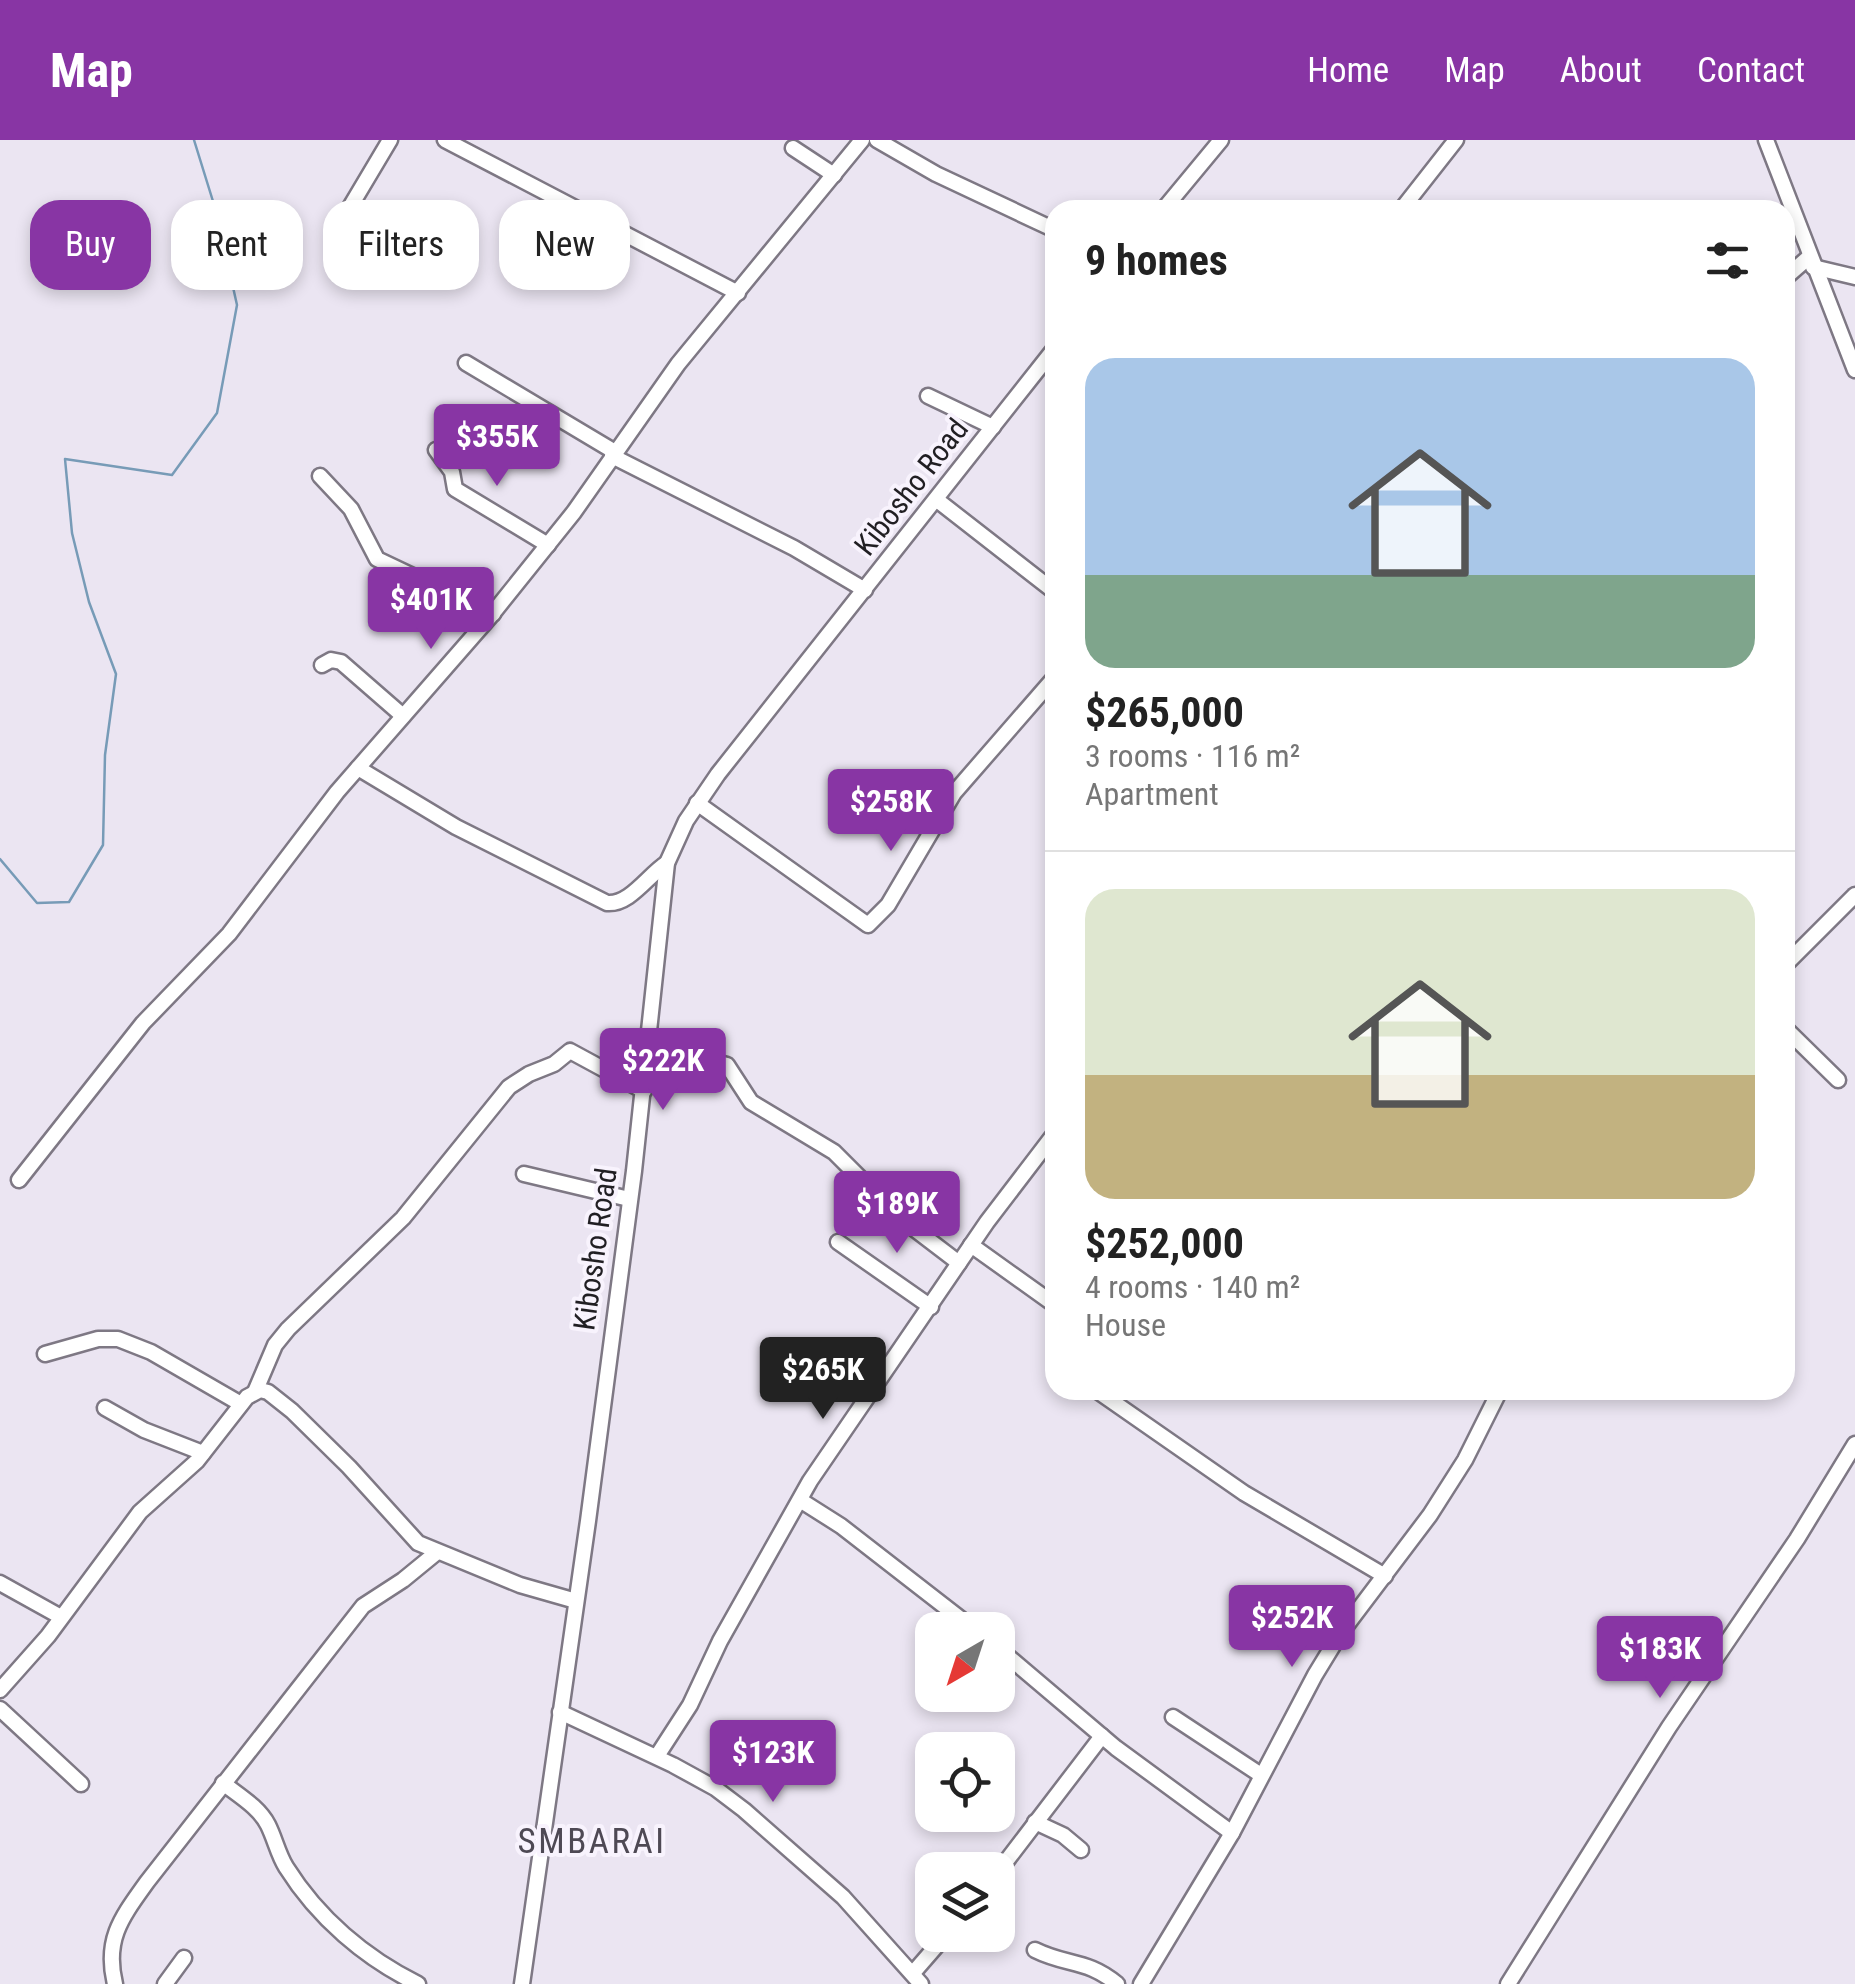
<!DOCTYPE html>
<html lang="en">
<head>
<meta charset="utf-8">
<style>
	:root { --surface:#fff; --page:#f2f2f2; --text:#222; --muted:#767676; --line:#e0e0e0; --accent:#8835a4 }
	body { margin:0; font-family:"Roboto Condensed",sans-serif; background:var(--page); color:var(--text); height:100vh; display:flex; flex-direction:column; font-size:38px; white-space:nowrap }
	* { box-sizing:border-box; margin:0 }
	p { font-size:32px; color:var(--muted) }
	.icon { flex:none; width:55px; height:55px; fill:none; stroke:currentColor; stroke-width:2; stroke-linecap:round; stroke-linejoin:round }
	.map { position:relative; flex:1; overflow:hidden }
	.panel { position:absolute; left:1045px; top:60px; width:750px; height:1200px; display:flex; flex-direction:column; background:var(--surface); border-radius:30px; box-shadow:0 5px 15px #0003 }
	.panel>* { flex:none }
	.top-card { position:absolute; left:30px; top:60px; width:865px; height:90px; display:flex; gap:20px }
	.needle { width:65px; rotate:219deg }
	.fabs { position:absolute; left:915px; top:1472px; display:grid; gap:20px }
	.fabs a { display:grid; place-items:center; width:100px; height:100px; border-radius:20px; background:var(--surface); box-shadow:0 5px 15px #0003; font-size:50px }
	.price { position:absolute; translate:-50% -85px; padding:0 22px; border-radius:10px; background:var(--accent); color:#fff; font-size:32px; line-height:65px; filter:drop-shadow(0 2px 5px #0008) }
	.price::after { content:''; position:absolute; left:50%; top:60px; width:30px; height:22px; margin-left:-15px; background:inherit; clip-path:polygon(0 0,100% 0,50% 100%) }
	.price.current { background:#222; color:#fff }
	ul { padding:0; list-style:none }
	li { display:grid; align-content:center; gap:20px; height:530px; padding:0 40px }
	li+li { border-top:2px solid var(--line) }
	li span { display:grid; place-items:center; height:310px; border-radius:30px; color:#555 }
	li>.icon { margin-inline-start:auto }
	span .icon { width:180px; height:180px; fill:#fffc; stroke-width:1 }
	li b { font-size:42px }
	h2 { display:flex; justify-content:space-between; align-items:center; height:120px; padding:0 40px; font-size:42px }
	.pill { padding:0 35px; border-radius:30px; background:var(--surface); box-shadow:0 5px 15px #0003; font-size:35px; line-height:90px }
	.pill.current { background:var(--accent); color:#fff }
	header { display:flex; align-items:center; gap:60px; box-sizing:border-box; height:140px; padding:0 50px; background:var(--accent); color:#fff }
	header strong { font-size:48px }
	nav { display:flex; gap:55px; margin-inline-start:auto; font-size:35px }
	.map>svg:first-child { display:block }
</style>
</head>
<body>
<header>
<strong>Map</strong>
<nav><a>Home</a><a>Map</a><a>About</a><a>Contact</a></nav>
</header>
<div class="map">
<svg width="1855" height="1844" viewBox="0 0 1855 1844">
	<rect width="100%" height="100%" fill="#ebe5f2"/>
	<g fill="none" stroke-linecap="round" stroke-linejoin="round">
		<polyline stroke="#779bb7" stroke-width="2.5" points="0,719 37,763 69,762 103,705 105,615 116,534 89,462 72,393 65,319 172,335 217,273 237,165 216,71 194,0"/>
		<g stroke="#7e7884" stroke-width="19">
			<g id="minor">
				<polyline points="445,0 738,153"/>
				<polyline points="877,0 936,34 1055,90"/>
				<polyline points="1766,0 1855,230"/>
				<polyline points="793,8 834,35"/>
				<polyline points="1163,70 1221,0"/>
				<polyline points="1401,70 1456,0"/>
				<polyline points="340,84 390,0"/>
				<polyline points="1813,127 1855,137"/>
				<polyline points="1785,138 1809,117"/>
				<polyline points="466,223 615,312"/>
				<polyline points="928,256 993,287"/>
				<polyline points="436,310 452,332 455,349 548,405"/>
				<polyline points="612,316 794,408 865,450"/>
				<polyline points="320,336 351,369 377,419 493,474"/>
				<polyline points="937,360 1055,452"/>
				<polyline points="322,525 331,520 341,522 403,576"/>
				<path d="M358 628 456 687 607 763C630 765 648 735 667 723"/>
				<polyline points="697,663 868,785 888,765 954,653 1055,537"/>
				<polyline points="1785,825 1855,755"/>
				<polyline points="1785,888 1838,940"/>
				<polyline points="648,917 711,921 727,925 751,962 834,1012 900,1078 959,1123"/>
				<polyline points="524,1034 629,1059"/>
				<polyline points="19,1040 143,883 229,794 337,652 489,478 574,372 678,224 862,0"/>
				<polyline points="838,1102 931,1167"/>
				<polyline points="971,1105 1055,1165"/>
				<polyline points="45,1214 98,1199 118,1199 151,1212 241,1264"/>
				<polyline points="1096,1250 1244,1353 1385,1436"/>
				<polyline points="255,1252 275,1205 288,1189 403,1078 509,947 529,934 554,924 570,911 644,951"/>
				<polyline points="105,1268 144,1290 203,1313"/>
				<polyline points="800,1360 841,1386 975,1490"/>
				<polyline points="0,1443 61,1477"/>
				<polyline points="998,1508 1116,1608 1232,1693"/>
				<polyline points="0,1550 48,1496 140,1372 197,1321 247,1257 260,1250 268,1252 292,1271 349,1327 418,1403 520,1445 576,1461"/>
				<polyline points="0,1569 81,1644"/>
				<polyline points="560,1572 673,1625 715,1648 744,1670 843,1757 921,1844"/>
				<polyline points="1173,1577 1261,1635"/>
				<polyline points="657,1616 690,1565 720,1501 810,1341 987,1082 1055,993"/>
				<path d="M223 1643C238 1655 259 1667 268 1685 275 1699 278 1714 286 1727 318 1778 365 1818 418 1844"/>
				<polyline points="1035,1682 1063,1695 1081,1710"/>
				<polyline points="998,1732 1102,1596"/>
				<path d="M1035 1810C1067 1826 1087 1819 1117 1844"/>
				<polyline points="913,1833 946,1795"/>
				<path d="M115 1844C104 1799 122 1777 147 1742L363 1466 403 1440 436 1413"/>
				<polyline points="165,1844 184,1818"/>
				<polyline points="522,1844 588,1381 634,1031 667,723 686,681 718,634 1055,208"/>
				<polyline points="1141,1844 1232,1693 1315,1535 1340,1494 1430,1375 1465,1320 1500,1250"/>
				<polyline points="1508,1844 1669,1587 1797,1399 1855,1304"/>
			</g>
		</g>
		<use href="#minor" stroke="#fff" stroke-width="14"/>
	</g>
	<g text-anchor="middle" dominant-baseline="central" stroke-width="8" stroke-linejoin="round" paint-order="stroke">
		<g font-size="30" fill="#211f23" stroke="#f8f3fd">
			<text transform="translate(911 347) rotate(-52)">Kibosho Road</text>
			<text transform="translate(595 1109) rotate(-82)">Kibosho Road</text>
		</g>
		<g font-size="35" letter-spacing="2.5" fill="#4e4954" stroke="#f8f3fd">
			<text x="592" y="1701">SMBARAI</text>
		</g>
	</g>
</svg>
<div class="fabs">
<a><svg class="needle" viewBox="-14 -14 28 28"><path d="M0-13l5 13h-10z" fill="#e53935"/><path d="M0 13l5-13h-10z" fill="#767676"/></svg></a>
<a><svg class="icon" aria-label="locate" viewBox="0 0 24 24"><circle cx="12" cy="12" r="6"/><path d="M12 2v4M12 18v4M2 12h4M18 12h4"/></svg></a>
<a><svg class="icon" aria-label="layers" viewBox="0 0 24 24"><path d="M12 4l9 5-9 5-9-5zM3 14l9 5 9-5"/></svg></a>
</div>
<b class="price" style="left:497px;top:349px">$355K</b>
<b class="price" style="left:431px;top:512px">$401K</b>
<b class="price" style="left:891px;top:714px">$258K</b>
<b class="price" style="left:663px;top:973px">$222K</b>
<b class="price" style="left:897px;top:1116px">$189K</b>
<b class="price current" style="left:823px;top:1282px">$265K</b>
<b class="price" style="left:1292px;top:1530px">$252K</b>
<b class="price" style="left:1660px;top:1561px">$183K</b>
<b class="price" style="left:773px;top:1665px">$123K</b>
<div class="top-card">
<a class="pill current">Buy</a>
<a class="pill">Rent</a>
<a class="pill">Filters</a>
<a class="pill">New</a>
</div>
<section class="panel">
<h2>9 homes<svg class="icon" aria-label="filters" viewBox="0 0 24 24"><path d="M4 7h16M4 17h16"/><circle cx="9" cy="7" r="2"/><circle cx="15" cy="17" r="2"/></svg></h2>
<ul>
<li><span style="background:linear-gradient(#a9c7e8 70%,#7fa58c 0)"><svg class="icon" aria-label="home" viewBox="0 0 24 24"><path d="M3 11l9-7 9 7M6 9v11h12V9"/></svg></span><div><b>$265,000</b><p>3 rooms · 116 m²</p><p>Apartment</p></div></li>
<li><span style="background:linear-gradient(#dfe7d0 60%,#c2b280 0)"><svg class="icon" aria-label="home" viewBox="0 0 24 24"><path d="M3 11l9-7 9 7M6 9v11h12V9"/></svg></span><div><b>$252,000</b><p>4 rooms · 140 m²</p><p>House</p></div></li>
</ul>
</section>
</div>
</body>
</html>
